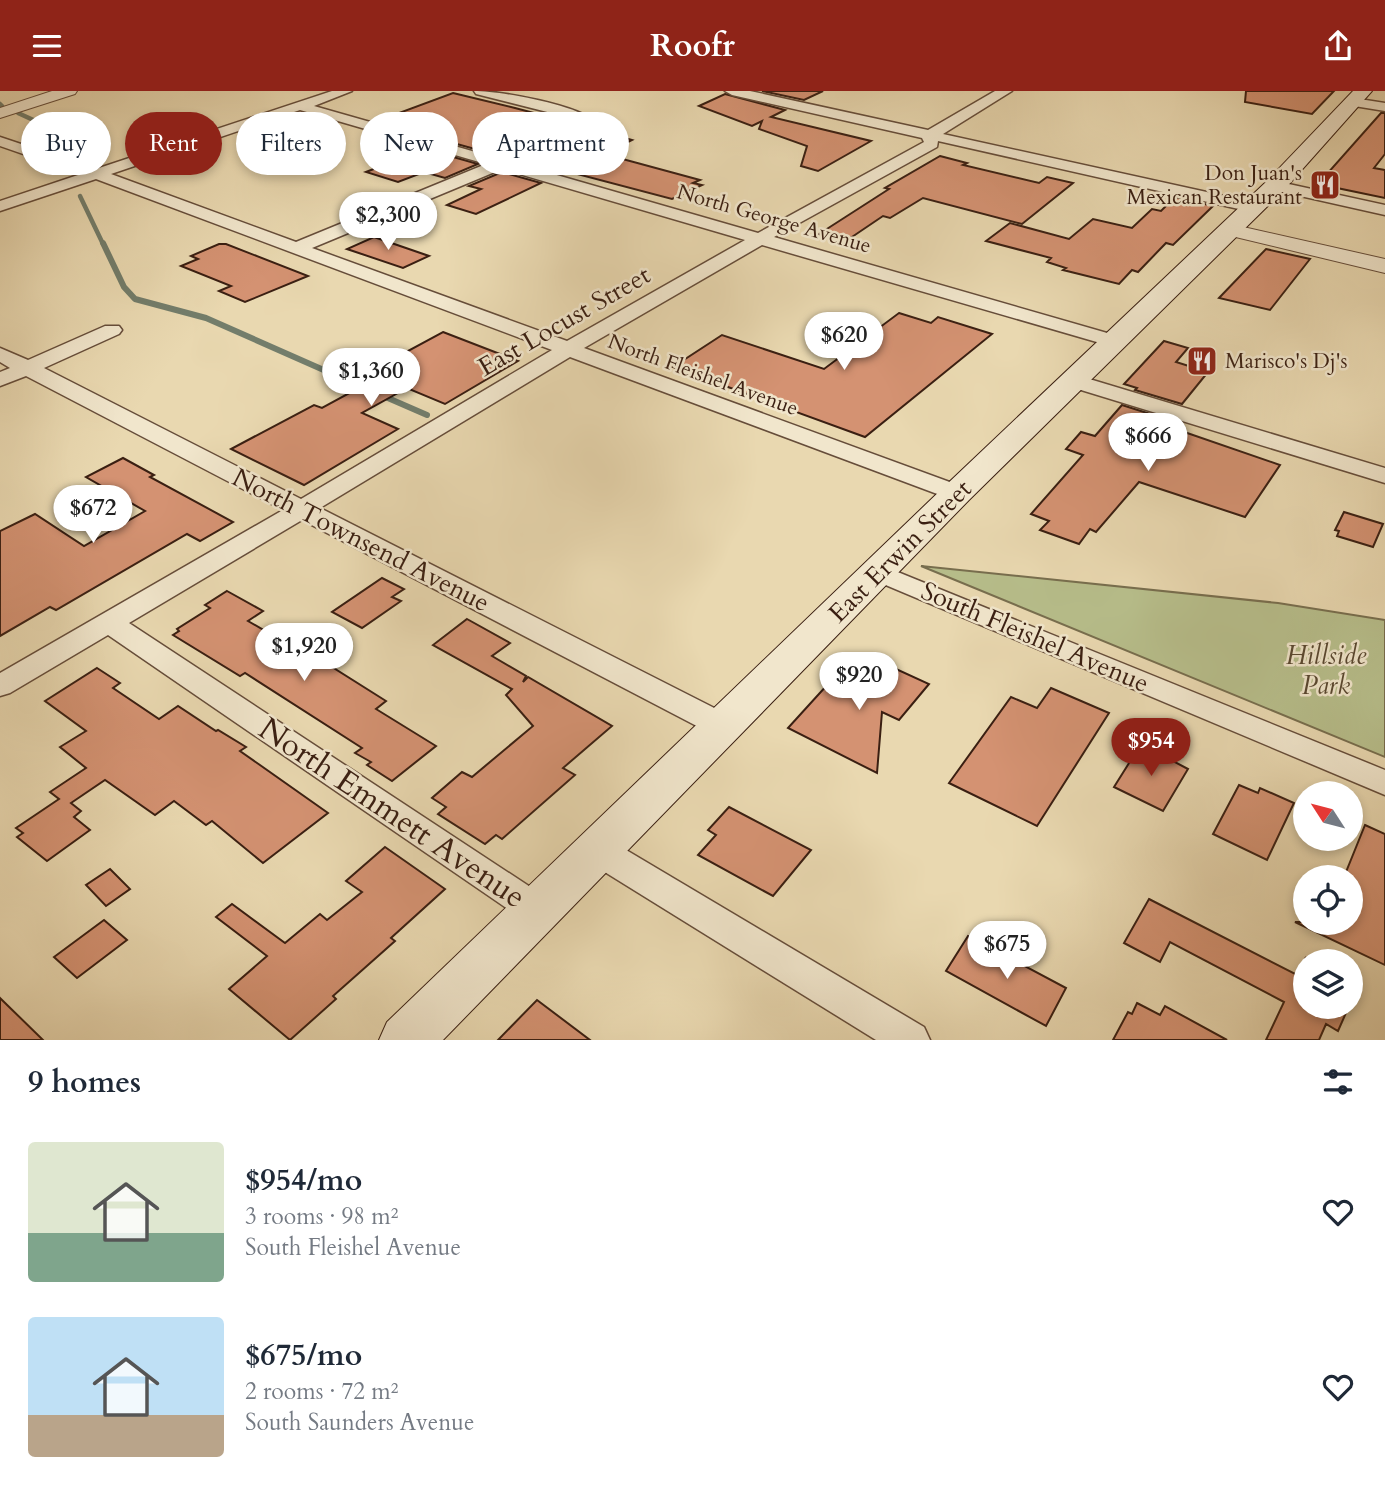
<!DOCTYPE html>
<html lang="en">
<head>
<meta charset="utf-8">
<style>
	:root { --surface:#fff; --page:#f2f2f3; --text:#1f2937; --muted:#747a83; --accent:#8f2418 }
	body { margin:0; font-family:Cardo,serif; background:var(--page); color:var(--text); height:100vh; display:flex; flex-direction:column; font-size:26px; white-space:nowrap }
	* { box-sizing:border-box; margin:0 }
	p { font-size:23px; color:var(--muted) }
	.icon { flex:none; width:38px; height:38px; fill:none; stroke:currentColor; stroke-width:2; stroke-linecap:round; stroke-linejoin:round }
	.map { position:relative; height:949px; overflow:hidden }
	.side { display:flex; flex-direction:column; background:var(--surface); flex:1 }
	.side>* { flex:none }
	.hud { position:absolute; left:21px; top:21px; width:700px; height:63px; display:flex; gap:14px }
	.needle { width:46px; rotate:306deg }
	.controls { position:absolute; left:1293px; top:690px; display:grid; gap:14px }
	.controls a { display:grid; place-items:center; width:70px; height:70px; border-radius:50%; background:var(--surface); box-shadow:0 4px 10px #0003; font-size:35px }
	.price { position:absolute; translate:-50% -60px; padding:0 16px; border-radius:24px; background:#fff; color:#222; font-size:23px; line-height:46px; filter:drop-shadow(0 2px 4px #0008) }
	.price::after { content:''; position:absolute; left:50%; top:42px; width:21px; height:16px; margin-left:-10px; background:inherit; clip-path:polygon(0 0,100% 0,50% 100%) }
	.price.selected { background:var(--accent); color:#fff }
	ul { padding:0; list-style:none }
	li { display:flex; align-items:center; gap:21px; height:175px; padding:0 28px }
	li span { display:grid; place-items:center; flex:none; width:196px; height:140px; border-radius:7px; color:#555 }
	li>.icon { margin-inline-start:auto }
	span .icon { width:84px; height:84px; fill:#fffc; stroke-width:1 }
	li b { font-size:30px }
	h2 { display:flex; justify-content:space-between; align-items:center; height:84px; padding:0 28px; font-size:30px }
	.tag { padding:0 24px; border-radius:32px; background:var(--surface); box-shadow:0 4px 10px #0003; font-size:24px; line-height:63px }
	.tag.selected { background:var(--accent); color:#fff }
	header { display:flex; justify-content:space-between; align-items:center; height:91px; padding:0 28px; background:var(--accent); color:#fff; font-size:32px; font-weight:700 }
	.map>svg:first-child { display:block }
</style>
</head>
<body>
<header><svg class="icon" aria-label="menu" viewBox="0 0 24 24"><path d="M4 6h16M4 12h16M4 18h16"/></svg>Roofr<svg class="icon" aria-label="share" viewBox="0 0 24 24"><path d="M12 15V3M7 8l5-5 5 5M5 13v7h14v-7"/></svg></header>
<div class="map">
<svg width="1385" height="949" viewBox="0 0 1385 949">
	<rect width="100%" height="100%" fill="#e9d8b0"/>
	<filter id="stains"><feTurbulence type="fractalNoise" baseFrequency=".00286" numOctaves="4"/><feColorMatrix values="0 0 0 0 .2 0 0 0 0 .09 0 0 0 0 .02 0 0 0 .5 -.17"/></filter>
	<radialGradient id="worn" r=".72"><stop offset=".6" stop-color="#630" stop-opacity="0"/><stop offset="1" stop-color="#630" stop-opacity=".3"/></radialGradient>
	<polygon fill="#b7be8b" stroke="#786e4e" stroke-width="2" points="921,475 1278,512 1385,529 1385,666"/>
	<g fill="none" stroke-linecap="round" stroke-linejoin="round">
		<g stroke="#737d6b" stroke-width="4.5">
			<polyline points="0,13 2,15"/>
			<polyline points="18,22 64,43 73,55 64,65"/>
			<polyline points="80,105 103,153"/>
		</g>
		<g stroke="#737d6b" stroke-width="6">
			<polyline points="103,152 124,196 135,208 206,227 369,299"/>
			<polyline points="381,304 427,324"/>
		</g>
	</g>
	<g fill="#d49272" stroke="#3a1f12" stroke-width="2">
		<polygon points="762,0 823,0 804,9"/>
		<polygon points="1246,0 1334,0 1312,23 1245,11"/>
		<polygon points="453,2 515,17 572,32 500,65 446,50 451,48 380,29"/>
		<polygon points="725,3 785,19 771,26 871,50 818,80 801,75 807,55 759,38 762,30 752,35 699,15"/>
		<polygon points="1381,22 1385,22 1385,63 1374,77 1385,79 1385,107 1318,93"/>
		<polygon points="594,38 632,49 604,63 700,89 693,92 702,94 672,108 566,80 561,82 522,71"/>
		<polygon points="425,58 478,73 445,87 424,81 398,91 366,81"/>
		<polygon points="940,65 967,72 963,74 1039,92 1047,86 1073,92 1022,133 923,107 890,127 883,125 846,150 819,143 889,98 885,97"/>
		<polygon points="502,81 541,92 476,123 447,114 481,98 469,95"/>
		<polygon points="1175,106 1213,115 1173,154 1166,152 1138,181 1132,179 1119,193 1063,179 1066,177 1047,171 1051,167 986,150 1010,132 1069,148 1093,128 1132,137 1152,118 1161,120"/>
		<polygon points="374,146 429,165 403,177 347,158"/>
		<polygon points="219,153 226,153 308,185 245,211 219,200 231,195 181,175 198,168 191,165"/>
		<polygon points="1266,158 1310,168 1270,219 1219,207"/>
		<polygon points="899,222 931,232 938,226 992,243 865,346 673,276 722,244 824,278"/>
		<polygon points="443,241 518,270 445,313 407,297 362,322 398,338 304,394 231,358 314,314 322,317 379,286 369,281"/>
		<polygon points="1164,250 1188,257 1176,271 1208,281 1182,313 1135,299 1137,297 1124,293"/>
		<polygon points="1122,314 1169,329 1164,334 1280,374 1245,426 1139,391 1096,441 1090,438 1079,453 1040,439 1049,430 1031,423 1083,364 1066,358 1081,341 1095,345"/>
		<polygon points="123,367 154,384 150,386 233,431 200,450 187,443 56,519 50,516 0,545 0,440 35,423 84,455 145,420 86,386"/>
		<polygon points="1344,421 1383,433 1373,456 1337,445 1339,440 1335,439"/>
		<polygon points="382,487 404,498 392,506 401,510 362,537 332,521"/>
		<polygon points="227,500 263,520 248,530 293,556 297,554 386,610 376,618 436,655 392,690 367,674 371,671 355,662 362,657 245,582 240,585 173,544 179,540 177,538 210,517 205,514"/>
		<polygon points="467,528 510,552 492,565 526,585 523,591 528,586 612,635 563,677 575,684 502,748 496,744 485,753 438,723 446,716 432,707 462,681 472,686 533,635 506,604 512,598 433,554"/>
		<polygon points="872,567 929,593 899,629 882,621 877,682 788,637 828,593 842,600"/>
		<polygon points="97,577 120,592 113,597 159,628 178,615 216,640 218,639 246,656 240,660 328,722 263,772 212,730 206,734 174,710 155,724 105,689 71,712 81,720 74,726 90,739 47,770 17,746 23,742 16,737 59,708 50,701 86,677 60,656 86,640 45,610"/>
		<polygon points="1051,597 1109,622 1037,735 949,692 1011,606 1037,617"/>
		<polygon points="1141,653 1188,678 1163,720 1114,696"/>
		<polygon points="1239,694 1258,702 1260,697 1294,712 1267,769 1213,743"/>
		<polygon points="729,716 811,759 773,805 698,764 716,744 708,739"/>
		<polygon points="1365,734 1385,743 1385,874 1295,831 1351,831 1351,786 1344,786"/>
		<polygon points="385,756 445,798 391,847 395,850 333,905 336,908 290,949 229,898 267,865 216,826 232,813 285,852 320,823 327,829 362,801 346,790"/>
		<polygon points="110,778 130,798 106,815 86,794"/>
		<polygon points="1149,808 1297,884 1306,866 1306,915 1349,915 1338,940 1326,933 1319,949 1266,949 1284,911 1170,851 1160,871 1124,852"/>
		<polygon points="104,829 127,849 77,887 54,866"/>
		<polygon points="968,845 1066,897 1046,935 946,880"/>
		<polygon points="0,907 43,949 0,949"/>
		<polygon points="537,909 590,949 498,949"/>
		<polygon points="1137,912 1160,924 1165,915 1227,949 1113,949 1128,921 1132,923"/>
	</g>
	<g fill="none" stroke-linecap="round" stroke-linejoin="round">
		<g stroke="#664d3a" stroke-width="3">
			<g id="minor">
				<path d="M332 0H352L314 15 500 68 579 32 567 26 476 3 474 0C501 0 579 14 597 32L595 35 515 72 758 142 924 51 922 47 732 4 725 0H750L928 39 995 0H1012L943 43 1252 111 1260 116 1252 121 938 50 937 56 774 146 1121 246 1124 250 1121 254H1107L762 154 584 257 966 397 969 402 966 407 957 409 948 407 570 266 320 417 734 627 738 635 734 643 723 646 712 643 302 429 129 532 550 809 555 819 550 829 537 834 524 829 108 544 10 602 0 605V582L283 419 26 285 0 295V281L10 277 0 271V257L28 269 105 235H119L122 239 119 243 44 277 301 408 552 259 96 88 0 120V110L81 83 0 55V46L96 78ZM300 19 486 73 296 151 111 83ZM502 78 745 149 567 250 312 157Z"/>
				<polygon points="1353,7 1385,12 1385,20 1348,14 1346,11"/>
				<polygon points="1275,90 1385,114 1385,124 1269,98 1267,95"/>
				<polygon points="1076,284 1385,377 1385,392 1068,295 1065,290 1068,285"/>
				<polygon points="878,473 1385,679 1385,704 869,487 865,481 869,475"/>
				<polygon points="599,746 611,750 924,936 930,949 876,949 587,770 582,760 587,750"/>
			</g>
		</g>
		<g stroke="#664d3a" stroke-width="2">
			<g id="tertiary">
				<polygon points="52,0 77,0 75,3 0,27 0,17"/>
				<polygon points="1230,133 1385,168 1385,182 1223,143 1220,139 1223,135"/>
			</g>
		</g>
		<g stroke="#3a1f12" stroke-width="2">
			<polygon id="secondary" points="1353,0 1372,0 1283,100 969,409 443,949 379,949 387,931 945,395 1267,90"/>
		</g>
		<use href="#minor" fill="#f1e6cc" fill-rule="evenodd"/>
		<use href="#tertiary" fill="#f1e6cc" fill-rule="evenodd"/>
		<use href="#secondary" fill="#f1e6cc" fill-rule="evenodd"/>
	</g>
	<defs>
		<g id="restaurant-square" transform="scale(1.575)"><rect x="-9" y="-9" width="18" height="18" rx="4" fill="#8f2418" stroke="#f1e6cc"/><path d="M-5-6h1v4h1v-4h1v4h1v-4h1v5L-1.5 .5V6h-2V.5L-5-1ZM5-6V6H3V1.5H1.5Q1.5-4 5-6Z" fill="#fff"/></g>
	</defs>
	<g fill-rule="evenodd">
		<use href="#restaurant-square" x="1325" y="94"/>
		<use href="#restaurant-square" x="1202" y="270"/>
	</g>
	<g text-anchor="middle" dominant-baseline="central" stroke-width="5" stroke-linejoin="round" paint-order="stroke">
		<g font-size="21" fill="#3a1f12" stroke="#f1e6cc" text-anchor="end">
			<text x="1302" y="82">Don Juan's<tspan x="1302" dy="24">Mexican Restaurant</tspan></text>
			<text x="1225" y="270" text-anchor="start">Marisco's Dj's</text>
		</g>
		<g font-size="21" fill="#3a1f12" stroke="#f1e6cc">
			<text transform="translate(774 128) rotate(16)">North George Avenue</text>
			<text transform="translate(703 284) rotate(20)">North Fleishel Avenue</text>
		</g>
		<g font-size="26" fill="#3a1f12" stroke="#f1e6cc">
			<text transform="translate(564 230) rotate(-30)">East Locust Street</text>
			<text transform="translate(361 449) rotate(27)">North Townsend Avenue</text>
			<text transform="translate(900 460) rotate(-45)">East Erwin Street</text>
			<text transform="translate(1035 546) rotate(23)">South Fleishel Avenue</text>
		</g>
		<g font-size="26" font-style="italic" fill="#594730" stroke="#f1e6cc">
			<text x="1326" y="564">Hillside<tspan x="1326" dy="30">Park</tspan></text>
		</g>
		<g font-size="32" fill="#3a1f12" stroke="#f1e6cc">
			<text transform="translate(392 722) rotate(34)">North Emmett Avenue</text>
		</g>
	</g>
	<rect width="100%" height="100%" filter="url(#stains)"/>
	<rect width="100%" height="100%" fill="url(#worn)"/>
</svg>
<div class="controls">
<a><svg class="needle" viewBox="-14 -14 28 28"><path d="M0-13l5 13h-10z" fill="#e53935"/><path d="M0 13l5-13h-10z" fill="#747a83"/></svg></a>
<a><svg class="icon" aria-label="locate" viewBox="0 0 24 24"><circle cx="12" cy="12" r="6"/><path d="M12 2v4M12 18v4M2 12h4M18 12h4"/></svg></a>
<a><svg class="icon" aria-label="layers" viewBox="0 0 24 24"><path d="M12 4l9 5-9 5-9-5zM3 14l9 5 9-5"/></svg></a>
</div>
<b class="price" style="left:388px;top:161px">$2,300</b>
<b class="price" style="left:844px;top:281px">$620</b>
<b class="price" style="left:371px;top:317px">$1,360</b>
<b class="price" style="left:1148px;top:382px">$666</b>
<b class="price" style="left:93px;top:454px">$672</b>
<b class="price" style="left:304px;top:592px">$1,920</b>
<b class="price" style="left:859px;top:621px">$920</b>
<b class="price selected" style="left:1151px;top:687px">$954</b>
<b class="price" style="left:1007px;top:890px">$675</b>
<div class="hud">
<a class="tag">Buy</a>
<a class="tag selected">Rent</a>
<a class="tag">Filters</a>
<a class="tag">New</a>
<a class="tag">Apartment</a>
</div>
</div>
<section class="side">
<h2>9 homes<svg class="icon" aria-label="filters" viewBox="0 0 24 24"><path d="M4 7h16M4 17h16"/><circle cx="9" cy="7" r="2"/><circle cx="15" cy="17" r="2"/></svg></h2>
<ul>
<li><span style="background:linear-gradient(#dfe7d0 65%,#7fa58c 0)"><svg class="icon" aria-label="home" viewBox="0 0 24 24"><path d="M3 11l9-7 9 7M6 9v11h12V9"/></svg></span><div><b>$954/mo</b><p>3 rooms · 98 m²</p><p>South Fleishel Avenue</p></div><svg class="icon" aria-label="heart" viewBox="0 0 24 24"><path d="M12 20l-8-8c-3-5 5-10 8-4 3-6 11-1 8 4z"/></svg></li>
<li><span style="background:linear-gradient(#bfe0f5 70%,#b9a48a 0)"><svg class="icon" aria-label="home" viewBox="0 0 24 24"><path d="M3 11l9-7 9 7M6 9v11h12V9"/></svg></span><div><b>$675/mo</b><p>2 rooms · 72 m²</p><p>South Saunders Avenue</p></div><svg class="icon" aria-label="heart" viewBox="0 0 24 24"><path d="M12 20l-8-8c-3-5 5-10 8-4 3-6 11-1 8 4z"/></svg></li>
</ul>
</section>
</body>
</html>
